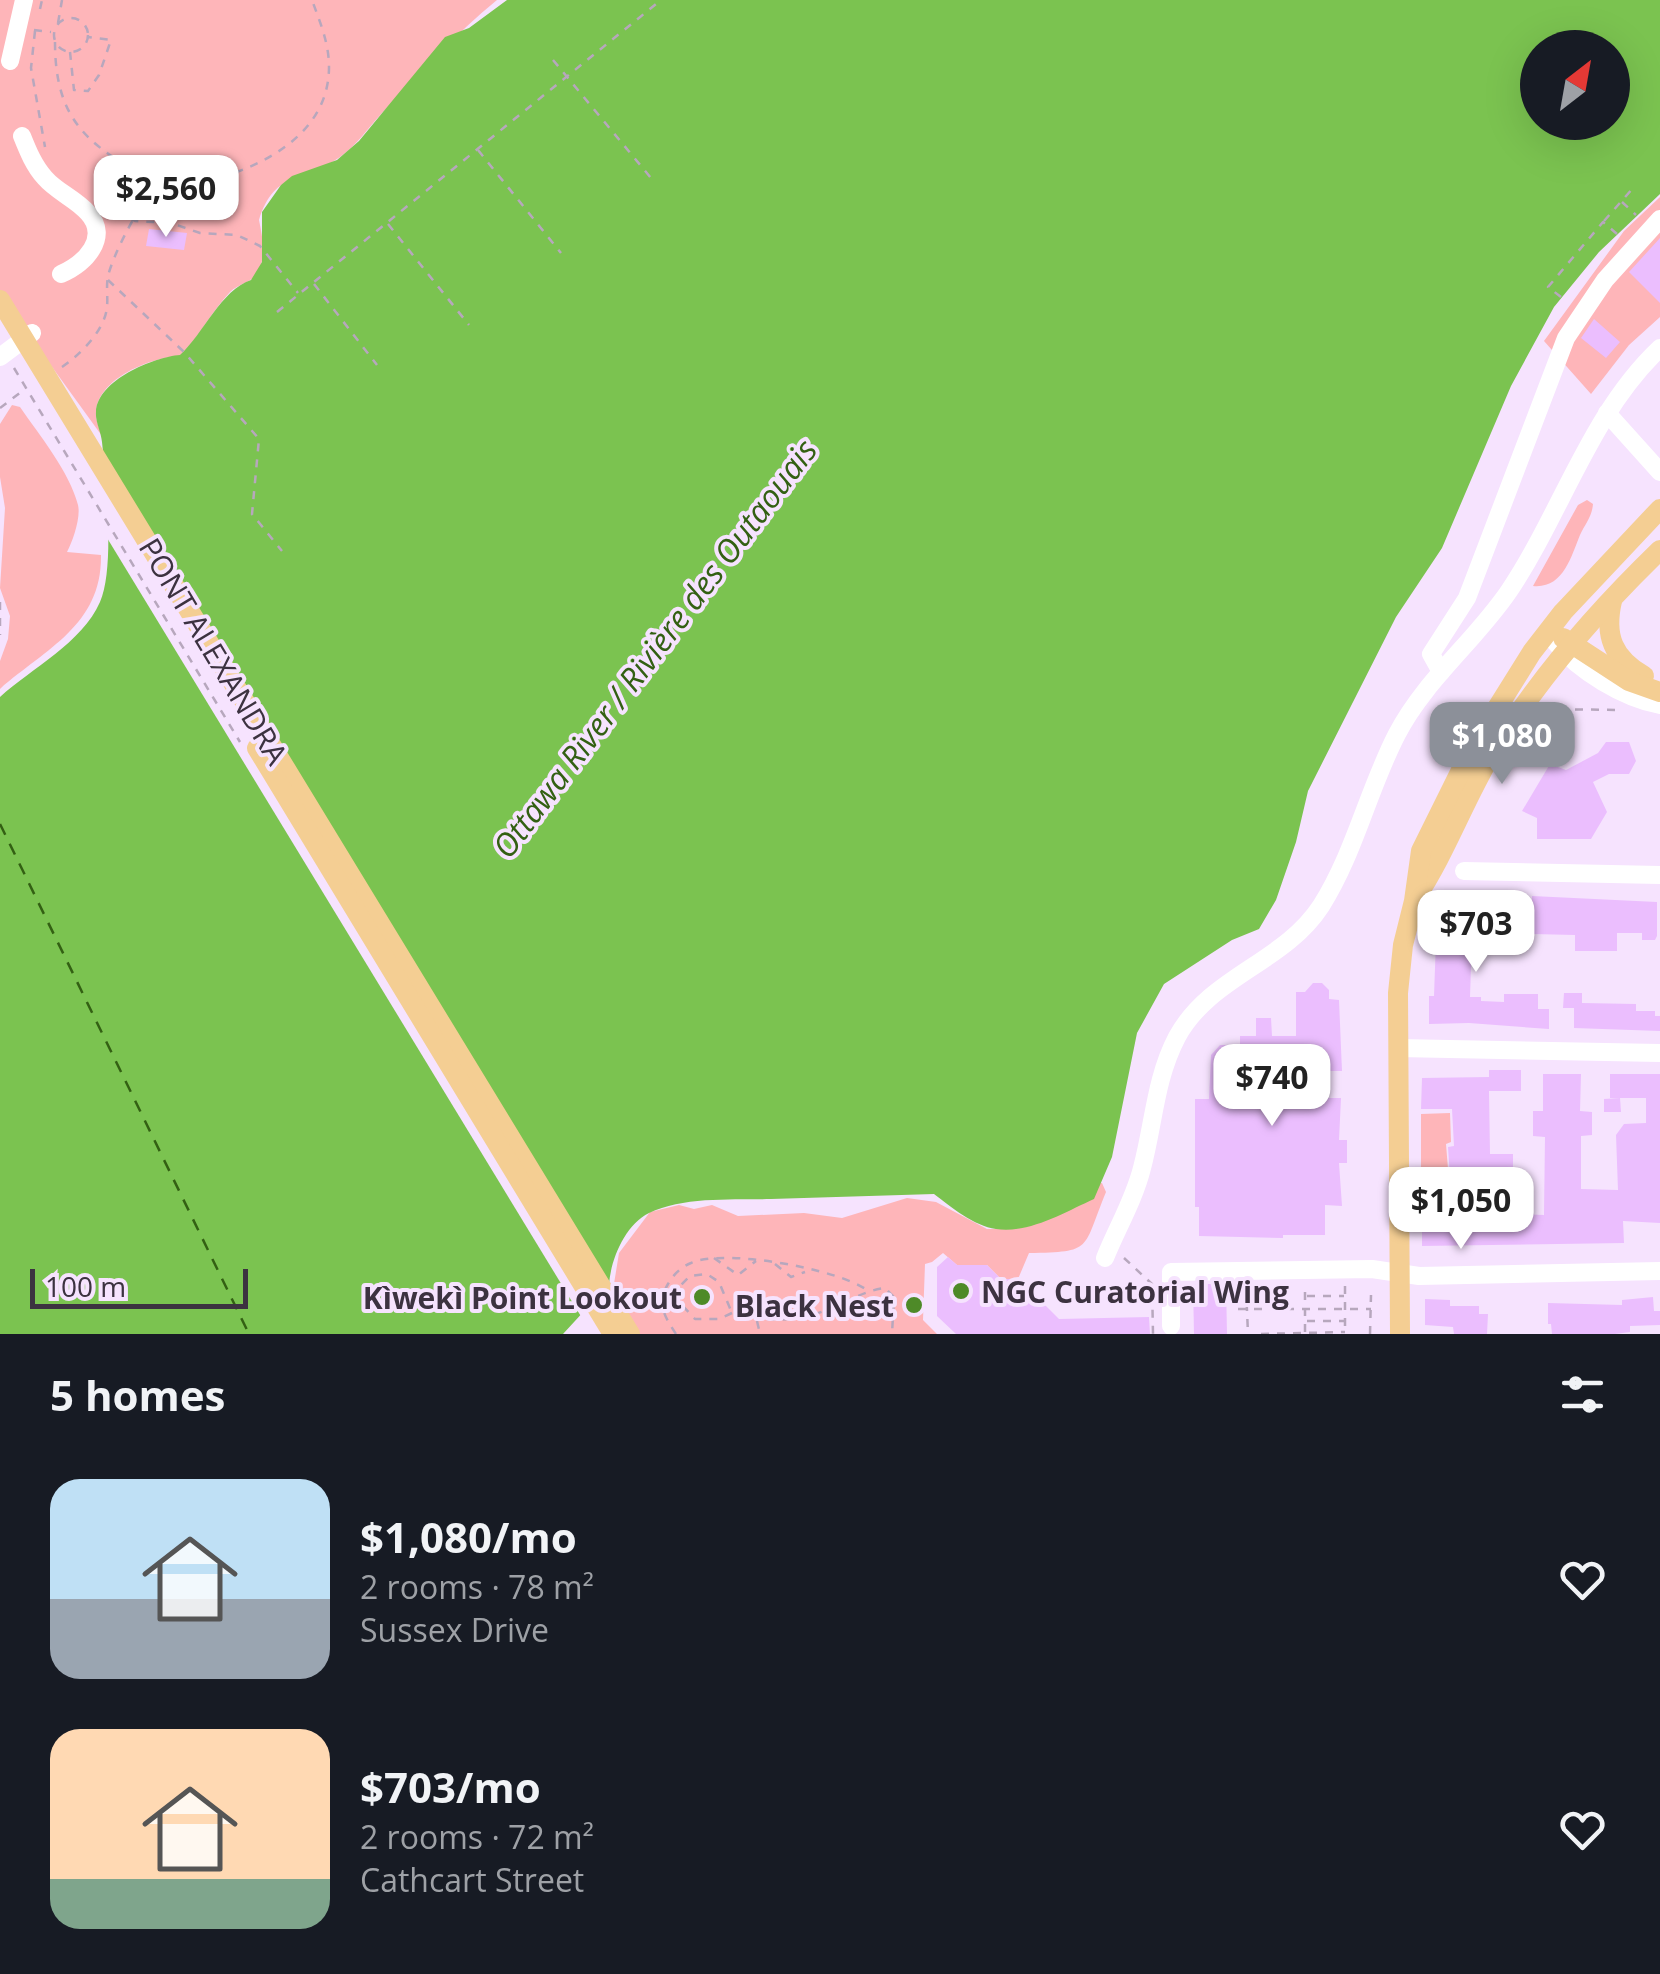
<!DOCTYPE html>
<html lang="en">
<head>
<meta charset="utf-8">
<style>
	:root { --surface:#171b24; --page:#242831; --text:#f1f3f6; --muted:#9ea1a6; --accent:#8c9099 }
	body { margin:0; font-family:"Open Sans",sans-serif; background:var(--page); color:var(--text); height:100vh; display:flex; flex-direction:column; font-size:38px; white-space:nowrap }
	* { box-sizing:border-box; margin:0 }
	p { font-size:32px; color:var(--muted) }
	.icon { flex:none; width:55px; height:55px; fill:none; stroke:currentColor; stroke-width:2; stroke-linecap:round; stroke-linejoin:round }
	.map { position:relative; height:1334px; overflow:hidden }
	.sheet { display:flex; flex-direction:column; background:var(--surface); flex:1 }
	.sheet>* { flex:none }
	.needle { width:65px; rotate:31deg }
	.tools { position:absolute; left:1520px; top:30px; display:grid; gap:20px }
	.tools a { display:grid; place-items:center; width:110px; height:110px; border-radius:50%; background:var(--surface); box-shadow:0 10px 40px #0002; font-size:50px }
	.scale { position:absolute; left:30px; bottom:25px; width:218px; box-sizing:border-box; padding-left:10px; border:5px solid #3c3240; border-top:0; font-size:28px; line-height:35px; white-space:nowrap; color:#3c3240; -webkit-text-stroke:8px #f6e3fe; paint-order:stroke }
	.price { position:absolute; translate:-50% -85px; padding:0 22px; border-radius:20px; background:#fff; color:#222; font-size:32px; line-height:65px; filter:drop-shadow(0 2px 5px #0008) }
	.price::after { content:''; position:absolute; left:50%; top:60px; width:30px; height:22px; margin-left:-15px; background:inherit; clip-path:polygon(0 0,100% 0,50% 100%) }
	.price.selected { background:var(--accent); color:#fff }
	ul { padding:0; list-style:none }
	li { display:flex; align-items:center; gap:30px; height:250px; padding:0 50px }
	li span { display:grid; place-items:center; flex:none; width:280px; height:200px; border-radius:30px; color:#555 }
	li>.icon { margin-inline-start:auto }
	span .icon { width:120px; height:120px; fill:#fffc; stroke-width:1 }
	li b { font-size:42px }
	h2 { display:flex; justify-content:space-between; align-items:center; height:120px; padding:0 50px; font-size:42px }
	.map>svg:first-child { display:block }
</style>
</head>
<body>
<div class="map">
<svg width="1660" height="1334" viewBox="0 0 1660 1334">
	<rect width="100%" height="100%" fill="#f6e3fe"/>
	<g fill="#feb5b9">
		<path d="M0 0H497C455 34 420 74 382 113 368 128 357 145 340 157 307 180 274 170 259 220 262 235 266 253 260 268 255 283 240 282 230 292 211 312 200 336 180 356 152 357 98 378 96 412 95 419 100 430 102 436L0 295Z"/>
		<polygon points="1660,197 1660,317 1629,345 1591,394 1544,341 1624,231"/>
		<path d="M12 405 20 407C40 436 69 471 78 505 81 517 73 541 67 552L101 555C102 625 47 648 0 689V661L8 639 10 616 0 588 5 508 0 477V424Z"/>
		<path d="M1587 500 1593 504C1592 517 1585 524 1580 535 1571 557 1563 589 1533 586L1578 505Z"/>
		<polygon points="1450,1113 1451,1142 1446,1144 1451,1207 1421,1205 1421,1114"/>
		<path d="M1102 1183 1106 1192C1082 1250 1094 1252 1029 1253L1018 1279H1001L987 1265H957L943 1253 932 1262 925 1264 923 1320 937 1334H638L613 1290 619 1253 650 1212 679 1205 694 1209 712 1205 738 1216 804 1213 842 1218 907 1198 936 1202 987 1229H1000L1079 1199 1095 1184Z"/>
	</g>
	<path fill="#7bc350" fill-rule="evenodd" d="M507 0H1660V194L1599 252 1554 307 1511 386 1442 548 1396 617 1308 791 1296 842 1276 900 1259 929 1232 940 1164 984 1137 1033 1112 1157 1094 1199C1065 1212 1029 1234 996 1229 974 1226 951 1207 934 1194 880 1196 825 1197 771 1199 733 1200 684 1196 649 1213 625 1225 611 1259 609 1284L563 1334H0V697C32 668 82 643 100 602 115 568 106 481 102 442 101 432 95 421 96 412 97 380 154 357 180 355 204 333 221 290 251 280L262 262V212L281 185 292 176 337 160 359 141 445 37 469 28ZM1538 48H1612V122H1538Z"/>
	<polygon fill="#f6e3fe" points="97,446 611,1290 582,1318 101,528"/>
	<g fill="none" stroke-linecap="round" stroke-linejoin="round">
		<polyline stroke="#336013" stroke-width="2.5" stroke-dasharray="12 10" stroke-linecap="butt" points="0,824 249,1334"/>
	</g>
	<g fill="#ebbefe">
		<polygon points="149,229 187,233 184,250 146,246"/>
		<polygon points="1660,238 1660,303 1629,272"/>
		<polygon points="1594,319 1620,342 1606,358 1581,338"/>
		<polygon points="1606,742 1629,742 1636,761 1629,774 1609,774 1593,782 1607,812 1591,839 1537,839 1537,818 1522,811 1550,764 1566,770 1598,753"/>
		<polygon points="1532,896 1657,902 1657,936 1655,940 1642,940 1642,933 1617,933 1617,951 1575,951 1575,935 1532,934"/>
		<polygon points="1486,900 1506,901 1505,937 1472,936 1470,997 1481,997 1481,1001 1504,1002 1504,994 1538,994 1538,1009 1549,1009 1549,1029 1469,1023 1429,1024 1429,996 1434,996 1436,940 1448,940 1448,905 1486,906"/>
		<polygon points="1313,983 1322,983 1329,990 1329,999 1339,1000 1342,1071 1324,1071 1324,1098 1341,1098 1339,1140 1347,1140 1347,1163 1339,1163 1342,1206 1325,1205 1325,1235 1283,1235 1283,1238 1199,1236 1199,1207 1195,1207 1195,1099 1209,1099 1211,1055 1220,1045 1240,1045 1240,1036 1256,1036 1256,1018 1271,1018 1272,1036 1296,1036 1296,992 1305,992"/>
		<polygon points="1564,993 1582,993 1582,1003 1636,1004 1636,1011 1655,1011 1655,1016 1660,1016 1660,1031 1574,1028 1574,1008 1563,1008"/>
		<polygon points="1489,1070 1521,1070 1521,1091 1489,1091 1490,1154 1513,1154 1513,1214 1544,1215 1545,1137 1533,1136 1533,1111 1543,1111 1543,1074 1581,1074 1580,1111 1592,1112 1592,1135 1581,1136 1581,1189 1618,1190 1616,1135 1624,1124 1646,1123 1646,1098 1610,1098 1610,1074 1660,1074 1660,1223 1623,1221 1624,1243 1422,1246 1422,1214 1454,1214 1454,1177 1450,1177 1448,1147 1454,1146 1452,1109 1421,1109 1422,1078 1489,1077"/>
		<polygon points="1620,1098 1621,1112 1604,1112 1604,1099"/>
		<polygon points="948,1257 957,1265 987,1265 1001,1279 1018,1279 1036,1297 1041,1296 1041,1301 1059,1319 1149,1317 1150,1334 956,1334 937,1316 937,1267"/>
		<polygon points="1193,1284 1226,1284 1227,1334 1194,1334"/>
		<polygon points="1653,1297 1654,1311 1660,1311 1660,1325 1630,1326 1630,1332 1615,1334 1552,1334 1551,1324 1548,1324 1548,1303 1622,1305 1622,1300"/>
		<polygon points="1425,1299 1450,1300 1450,1306 1479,1306 1479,1314 1488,1314 1487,1334 1454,1334 1453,1327 1425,1325"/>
	</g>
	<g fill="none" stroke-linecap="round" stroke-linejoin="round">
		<g stroke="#b7a7bd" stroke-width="2.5" stroke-dasharray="8 8" stroke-linecap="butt">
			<polyline points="40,9 42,0"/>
			<circle cx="71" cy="35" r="17"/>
			<polyline points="58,23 62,0"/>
			<polyline points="34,30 51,32"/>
			<polyline points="35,31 31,68 45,147"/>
			<path d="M55 42C55 127 94 148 162 186"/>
			<polyline points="70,52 74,90 88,91 99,75 111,40 87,37"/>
			<polyline points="553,60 651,178"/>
			<polyline points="478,150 561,253"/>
			<polyline points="136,173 141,205"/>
			<polyline points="1622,202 1636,215"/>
			<polyline points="102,205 135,221 171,223 200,233 237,235 260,246 298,293"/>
			<polyline points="1604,221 1633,188"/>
			<polyline points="388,224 469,325"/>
			<polyline points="108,280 184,352 259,439 252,514 282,551"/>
			<polyline points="314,284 377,365"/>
			<polyline points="1561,297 1548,287 1603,222 1617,234"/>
			<polyline points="277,312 661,0"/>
			<path d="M62 367C80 355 105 330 107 307 108 297 106 286 108 276 113 256 133 216 146 201 161 183 183 187 203 182 260 169 329 135 329 67 329 43 320 22 312 0"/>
			<polyline points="14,368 240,742"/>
			<polyline points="0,408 25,389"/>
			<polyline points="0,602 0,635"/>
			<polyline points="1543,709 1620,710"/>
			<polyline points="714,1258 738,1275 756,1261"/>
			<polyline points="1124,1258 1152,1284 1153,1334"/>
			<polyline points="775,1264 791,1277 805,1272"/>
			<polyline points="1345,1286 1345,1334"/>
			<polyline points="1246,1287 1248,1334"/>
			<polyline points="1307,1296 1344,1296"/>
			<polyline points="1238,1309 1371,1309"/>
			<path d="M732 1313 719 1319H695L679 1302 680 1286 690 1276 707 1274 719 1282 732 1313C769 1322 799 1323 833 1307 850 1300 867 1290 885 1288L894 1297 892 1334"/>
			<polyline points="757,1321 760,1334"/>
			<polyline points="1307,1321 1344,1321"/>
			<polyline points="1305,1332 1305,1285"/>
			<path d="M676 1334C665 1317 656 1304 668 1284 673 1275 681 1267 691 1263 724 1248 838 1269 867 1290"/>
			<polyline points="1261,1334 1345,1332"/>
			<polyline points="1370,1334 1371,1295"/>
		</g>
		<g stroke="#fff" stroke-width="18">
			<polyline points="10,61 24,0"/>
			<path d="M22 136C28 151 34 166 45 178 57 192 76 199 88 213 111 238 84 264 61 274"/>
			<polyline points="0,357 32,333"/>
			<polyline points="1607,413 1660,472"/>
			<path d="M1555 642C1579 671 1623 698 1660 705"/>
			<polyline points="1441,672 1431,654 1467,598 1566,338 1605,280 1660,219"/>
			<polyline points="1464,871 1660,875"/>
			<polyline points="1398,1048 1660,1053"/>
			<path d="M1105 1258C1117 1228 1134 1200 1142 1168 1154 1123 1155 1079 1177 1037 1210 976 1284 963 1321 906 1355 852 1368 790 1397 734 1425 680 1475 641 1509 591 1562 512 1590 414 1660 348"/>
			<polyline points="1171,1326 1171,1272 1372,1269 1419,1276 1660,1271"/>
		</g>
		<g stroke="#f4ce93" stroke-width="20">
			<polyline points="0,300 630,1334"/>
			<path d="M1612 601C1604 636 1613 658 1644 676"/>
			<polyline points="1563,638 1629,681 1660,692"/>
			<polyline points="257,748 613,1334"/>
			<path d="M1415 899C1445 854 1463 803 1490 757 1536 681 1596 612 1660 550"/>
			<polyline points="1400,1334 1398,993 1403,945 1414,901 1421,851 1472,748 1532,652 1563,612 1660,509"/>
		</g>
	</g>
	<g fill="#4e8a28" stroke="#f6e3fe" stroke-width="4">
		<circle cx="961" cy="1291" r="10"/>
		<circle cx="702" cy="1297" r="10"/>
		<circle cx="914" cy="1305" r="10"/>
	</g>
	<g text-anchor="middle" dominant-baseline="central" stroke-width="8" stroke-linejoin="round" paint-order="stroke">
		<g font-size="30" fill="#3c3240" stroke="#f6e3fe">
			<text transform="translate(214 651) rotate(59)">PONT ALEXANDRA</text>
		</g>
		<g font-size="30" font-weight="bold" fill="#3c3240" stroke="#f6e3fe" text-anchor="end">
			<text x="981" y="1291" text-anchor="start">NGC Curatorial Wing</text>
			<text x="682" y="1297">Kìwekì Point Lookout</text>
			<text x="894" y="1305">Black Nest</text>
		</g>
		<g font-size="32" font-style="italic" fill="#336013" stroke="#f6e3fe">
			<text transform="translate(654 648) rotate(-53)">Ottawa River / Rivière des Outaouais</text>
		</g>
	</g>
</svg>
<div class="tools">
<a><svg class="needle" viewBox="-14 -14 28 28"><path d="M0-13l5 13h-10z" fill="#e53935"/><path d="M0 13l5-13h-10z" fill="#9ea1a6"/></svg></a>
</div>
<div class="scale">100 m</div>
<b class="price" style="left:166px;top:240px">$2,560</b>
<b class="price selected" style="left:1502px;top:787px">$1,080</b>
<b class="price" style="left:1476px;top:975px">$703</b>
<b class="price" style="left:1272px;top:1129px">$740</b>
<b class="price" style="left:1461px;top:1252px">$1,050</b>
</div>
<section class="sheet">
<h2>5 homes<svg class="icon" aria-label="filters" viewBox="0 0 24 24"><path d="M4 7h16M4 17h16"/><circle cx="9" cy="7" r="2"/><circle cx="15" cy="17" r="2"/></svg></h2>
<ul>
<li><span style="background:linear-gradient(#bfe0f5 60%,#9aa5b1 0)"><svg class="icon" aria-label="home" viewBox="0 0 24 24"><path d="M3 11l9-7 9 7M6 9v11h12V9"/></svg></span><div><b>$1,080/mo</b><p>2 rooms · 78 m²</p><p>Sussex Drive</p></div><svg class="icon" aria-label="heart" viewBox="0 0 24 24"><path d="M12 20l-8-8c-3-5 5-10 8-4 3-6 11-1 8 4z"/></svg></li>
<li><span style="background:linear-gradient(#ffd9b3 75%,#7fa58c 0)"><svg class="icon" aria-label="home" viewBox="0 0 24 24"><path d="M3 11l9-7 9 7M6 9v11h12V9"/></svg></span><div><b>$703/mo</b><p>2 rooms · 72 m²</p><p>Cathcart Street</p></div><svg class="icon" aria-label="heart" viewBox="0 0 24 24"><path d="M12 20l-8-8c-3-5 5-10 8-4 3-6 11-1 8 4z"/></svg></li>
</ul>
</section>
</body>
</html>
